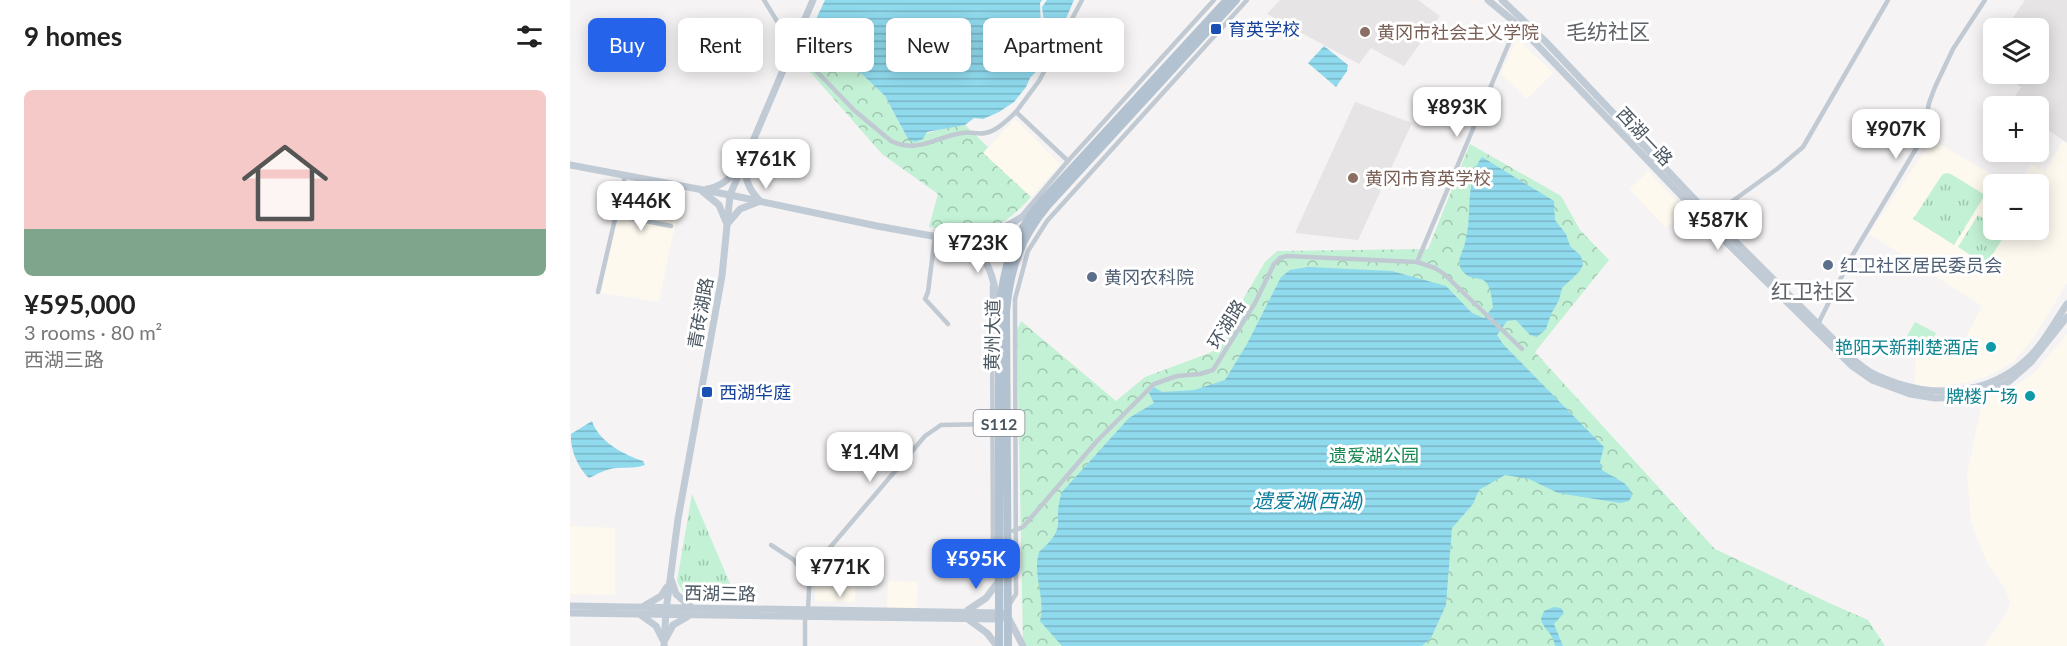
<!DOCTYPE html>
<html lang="en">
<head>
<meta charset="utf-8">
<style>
	:root { --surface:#fff; --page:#f6f6f6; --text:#222; --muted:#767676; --line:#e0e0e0; --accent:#2563eb }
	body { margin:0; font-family:Lato,"Noto Sans SC",sans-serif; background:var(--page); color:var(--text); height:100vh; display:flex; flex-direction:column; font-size:22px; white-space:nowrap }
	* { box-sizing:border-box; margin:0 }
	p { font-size:20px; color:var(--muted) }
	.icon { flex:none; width:33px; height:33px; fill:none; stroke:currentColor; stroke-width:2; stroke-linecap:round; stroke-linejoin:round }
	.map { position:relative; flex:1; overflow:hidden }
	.sheet { display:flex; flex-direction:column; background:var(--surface); width:570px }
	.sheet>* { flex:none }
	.top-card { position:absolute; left:18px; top:18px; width:570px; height:54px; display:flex; gap:12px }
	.fabs { position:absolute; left:1413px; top:18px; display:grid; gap:12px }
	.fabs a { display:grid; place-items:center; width:66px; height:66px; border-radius:9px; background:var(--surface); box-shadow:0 3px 15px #0003; font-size:30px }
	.price { position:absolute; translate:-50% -51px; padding:0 14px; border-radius:12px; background:#fff; color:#222; font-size:20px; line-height:39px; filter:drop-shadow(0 2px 3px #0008) }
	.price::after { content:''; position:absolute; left:50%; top:36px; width:18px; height:14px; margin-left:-9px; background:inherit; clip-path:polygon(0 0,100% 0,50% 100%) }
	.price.selected { background:var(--accent); color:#fff }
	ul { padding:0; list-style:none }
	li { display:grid; align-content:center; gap:12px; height:318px; padding:0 24px }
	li+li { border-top:2px solid var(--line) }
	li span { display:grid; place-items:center; height:186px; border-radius:9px; color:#555 }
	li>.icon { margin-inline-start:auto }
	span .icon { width:108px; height:108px; fill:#fffc; stroke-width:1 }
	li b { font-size:26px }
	h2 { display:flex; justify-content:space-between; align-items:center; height:72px; padding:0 24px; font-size:26px }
	.chip { padding:0 21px; border-radius:9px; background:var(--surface); box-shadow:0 3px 15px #0003; font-size:21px; line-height:54px }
	.chip.selected { background:var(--accent); color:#fff }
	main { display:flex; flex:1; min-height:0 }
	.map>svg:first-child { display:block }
</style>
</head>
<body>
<main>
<section class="sheet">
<h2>9 homes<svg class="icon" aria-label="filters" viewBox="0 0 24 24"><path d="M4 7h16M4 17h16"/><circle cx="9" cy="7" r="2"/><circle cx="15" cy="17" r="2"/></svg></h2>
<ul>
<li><span style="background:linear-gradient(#f6c9c9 75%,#7fa58c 0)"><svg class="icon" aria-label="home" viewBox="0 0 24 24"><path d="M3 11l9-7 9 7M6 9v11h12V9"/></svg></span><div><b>¥595,000</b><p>3 rooms · 80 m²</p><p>西湖三路</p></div></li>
</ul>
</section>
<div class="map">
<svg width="1497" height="646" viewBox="0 0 1497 646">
	<defs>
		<pattern id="grass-tufts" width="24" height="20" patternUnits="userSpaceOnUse" patternTransform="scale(1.5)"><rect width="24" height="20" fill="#c3f1d5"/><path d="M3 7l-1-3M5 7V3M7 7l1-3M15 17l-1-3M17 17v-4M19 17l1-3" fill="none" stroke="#a0c6b0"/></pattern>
		<pattern id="forest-crowns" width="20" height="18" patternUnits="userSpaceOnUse" patternTransform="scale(1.5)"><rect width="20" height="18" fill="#c3f1d5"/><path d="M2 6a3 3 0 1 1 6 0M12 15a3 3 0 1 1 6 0" fill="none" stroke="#a0c6b0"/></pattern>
		<pattern id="water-rules" width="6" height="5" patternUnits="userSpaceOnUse" patternTransform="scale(1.5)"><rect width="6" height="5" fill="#90daee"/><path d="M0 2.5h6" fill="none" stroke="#78b4c4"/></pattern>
	</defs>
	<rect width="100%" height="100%" fill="#f5f3f3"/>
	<g fill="#fdf9ef">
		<polygon points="947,38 983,73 957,99 931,74"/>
		<polygon points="445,119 490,164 461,197 413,153"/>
		<polygon points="1362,140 1439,184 1424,184 1424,230 1468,230 1468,184 1449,184 1461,163 1475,172 1493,140 1497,143 1497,283 1463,339 1444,361 1423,374 1400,382 1365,387 1344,386 1346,354 1390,348 1412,306 1299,234"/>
		<polygon points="1078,171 1117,212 1095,227 1059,189"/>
		<polygon points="54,189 110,201 89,302 31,293"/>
		<polygon points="1497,334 1497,646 1414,646 1437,612 1440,601 1434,587 1418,565 1401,523 1397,474 1413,398 1439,390 1464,373"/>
		<polygon points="0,526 45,528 45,595 0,594"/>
		<polygon points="245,571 286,573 285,602 245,601"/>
		<polygon points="318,581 348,582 347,609 317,610"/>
	</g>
	<g fill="#e6e4e5">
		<polygon points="710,0 848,0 870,16 834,66 801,48 789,64 697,14"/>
		<polygon points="1455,0 1497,0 1497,143 1469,124 1468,106 1442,106 1439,105 1451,87 1432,74 1468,74 1468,28 1436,28"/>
		<polygon points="785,102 842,123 788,240 725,233"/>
	</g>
	<g fill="url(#grass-tufts)">
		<polygon points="1376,173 1381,174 1415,195 1384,245 1343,219 1372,175"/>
		<polygon points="1408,215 1423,225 1424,230 1430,230 1436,233 1416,265 1388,247"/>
		<polygon points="122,494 167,600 114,594 107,581"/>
	</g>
	<g fill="url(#forest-crowns)">
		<path d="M240 24 246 25 276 59 315 96 338 139 379 127 395 125 418 147 413 153 461 197C426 236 408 234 359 227L368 194 312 154 227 57Z"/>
		<polygon points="900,144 991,196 1010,230 1039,260 965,352 1145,549 1257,602 1298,620 1315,646 453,646 447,330 451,321 546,401 575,377 642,352 695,262 707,251 858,249"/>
	</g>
	<polygon fill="#c3f1d5" points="1345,322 1366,333 1358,348 1337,336"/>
	<g fill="url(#water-rules)">
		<polygon points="255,0 472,0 470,3 471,29 479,38 475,62 460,78 456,87 444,102 429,112 413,119 404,118 395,125 357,132 353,139 345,142 338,139 315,96 276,59 246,25 247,17"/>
		<polygon points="477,0 504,0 491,30 485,36 475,30 472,7"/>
		<polygon points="754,46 778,65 777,71 766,87 738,63"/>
		<path d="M912 157 984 201 985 220 996 234 1000 246 1011 256 1013 265 1009 272 992 288 989 300 981 314 976 329 967 337 960 335 946 320 937 321 927 335 933 344 1034 447 1030 462 1032 470 1054 483 1059 488 1062 496 1059 501 1050 503 1000 495 988 493 959 479 935 475 909 490 903 504 882 528 876 605 861 638 852 646H492L470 621C476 598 462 575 469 552 500 525 481 523 492 492L559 418 584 403 579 393 584 387 592 392 624 390 655 380 677 344 711 277 720 270 738 267 822 271 876 286 902 313 914 318 923 307C919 263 904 289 891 269 886 260 893 252 895 243 903 216 894 180 912 157Z"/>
		<path d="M22 421C28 441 54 455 73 461L75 465C65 469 56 467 46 468 36 469 27 474 19 478 8 468 0 449 1 434Z"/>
		<path d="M984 607 991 608 994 613 984 624 993 646H985C983 632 974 631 971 619L974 611Z"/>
	</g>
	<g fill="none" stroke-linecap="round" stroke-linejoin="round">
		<g stroke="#c1cad2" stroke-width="4.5">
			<path d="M194 0 223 47 285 111 321 141C348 154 365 137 392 133 400 131 408 135 415 133 427 131 437 120 446 112"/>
			<polyline points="498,161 446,112 469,81 512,0"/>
			<polyline points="454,213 498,161 644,0"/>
			<polyline points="45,215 101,226"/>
			<polyline points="1144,220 1157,205 1207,169 1233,147 1318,0"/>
			<polyline points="365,236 358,292 355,299 378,324"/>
			<polyline points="847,262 947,24"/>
			<polyline points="422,286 423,571 427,579"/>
			<polyline points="28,292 55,176"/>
			<polyline points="1247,326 1282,256 1353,137 1359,103 1365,87 1383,49 1415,0"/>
			<polyline points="443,531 453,527 527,441 584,384 607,376 630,374 643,370 685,303 704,264 710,258 717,256 847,262 865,268 874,274 952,349"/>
			<polyline points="201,545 224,560 231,571 239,578"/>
			<polyline points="439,605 446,594 445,299 458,251 477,221 677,0"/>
			<polyline points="238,609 240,571 355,436 371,425 422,424"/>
			<polyline points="235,646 235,618"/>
		</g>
		<g stroke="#c1cbd6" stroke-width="7">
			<polyline points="918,0 947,24 1153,239 1282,366 1302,380 1340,394 1365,398 1394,397 1422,389 1438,382 1461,362 1497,317"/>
			<path d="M932 0 976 42 1144 220 1285 361C1291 365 1297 371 1304 374 1311 378 1319 380 1326 383 1371 398 1420 393 1456 360 1473 345 1484 323 1497 304"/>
			<path d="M175 164C175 180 179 190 190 201"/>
			<polyline points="0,165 160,195 307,226 445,251"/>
			<path d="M137 189C151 187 160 178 169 168"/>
			<polyline points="132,191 149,205 156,222"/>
			<polyline points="159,222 170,209 188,202"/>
			<path d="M396 239C423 235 442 224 464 209"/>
			<path d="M395 244C422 258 422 278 429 305"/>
			<polyline points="101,579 106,594 122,608"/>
			<polyline points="0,606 432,613"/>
			<polyline points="74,606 91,596 97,587"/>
			<polyline points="398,610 416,598 428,582"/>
			<polyline points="0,613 429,619 432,618"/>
			<polyline points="72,616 86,626 93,640"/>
			<polyline points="438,617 453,646"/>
			<polyline points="399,620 417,633 427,646"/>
			<polyline points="96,638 103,625 117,617"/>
			<polyline points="94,646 96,611 108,519 152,276 160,195 243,0"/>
		</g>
		<g stroke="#b3c2d1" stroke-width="8">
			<path d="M429 646V314C433 269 442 236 472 201L657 0"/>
			<path d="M438 646 436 312C440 268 450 239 478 205L666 0"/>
		</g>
	</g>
	<g fill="#1a4fb4" stroke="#fff" stroke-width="2">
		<rect x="640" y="23" width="12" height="12" rx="3"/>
		<rect x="131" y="386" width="12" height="12" rx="3"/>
	</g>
	<g fill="#8d6e63" stroke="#fff" stroke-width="2">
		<circle cx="795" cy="32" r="6"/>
		<circle cx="783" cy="178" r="6"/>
	</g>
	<g fill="#5c6f8a" stroke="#fff" stroke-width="2">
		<circle cx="1258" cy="265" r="6"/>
		<circle cx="522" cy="277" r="6"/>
	</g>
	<g fill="#0f9aa8" stroke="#fff" stroke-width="2">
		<circle cx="1421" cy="347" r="6"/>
		<circle cx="1460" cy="396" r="6"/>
	</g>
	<g text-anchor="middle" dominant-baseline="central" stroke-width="6" stroke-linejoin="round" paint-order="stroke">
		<rect fill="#fff" stroke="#808990" stroke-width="1.5" x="403.5" y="410" width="51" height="26" rx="4.5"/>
		<g font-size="16" font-weight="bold" fill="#4a5661">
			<text x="429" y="423">S112</text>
		</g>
		<g font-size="18" fill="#164399" stroke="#fff" text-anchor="start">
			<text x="658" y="29">育英学校</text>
			<text x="149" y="392">西湖华庭</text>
		</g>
		<g font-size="18" fill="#785e54" stroke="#fff" text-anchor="start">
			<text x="807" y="32">黄冈市社会主义学院</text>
			<text x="795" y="178">黄冈市育英学校</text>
		</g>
		<g font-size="18" fill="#4a5661" stroke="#fff">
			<text transform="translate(1075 136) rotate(47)">西湖一路</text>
			<text transform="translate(130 313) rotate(-80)">青砖湖路</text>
			<text transform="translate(656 324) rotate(-58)">环湖路</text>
			<text transform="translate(422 335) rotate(-89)">黄州大道</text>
			<text transform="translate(150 593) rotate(1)">西湖三路</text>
		</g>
		<g font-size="18" fill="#4e5e75" stroke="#fff" text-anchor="start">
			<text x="1270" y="265">红卫社区居民委员会</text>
			<text x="534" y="277">黄冈农科院</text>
		</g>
		<g font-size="18" fill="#0d838f" stroke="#fff" text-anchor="end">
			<text x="1409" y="347">艳阳天新荆楚酒店</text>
			<text x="1448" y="396">牌楼广场</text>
		</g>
		<g font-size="18" fill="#17864f" stroke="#fff">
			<text x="804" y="455">遗爱湖公园</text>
		</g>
		<g font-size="20" font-style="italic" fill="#0c7c9b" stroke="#fff">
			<text x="738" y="500">遗爱湖(西湖)</text>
		</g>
		<g font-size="21" fill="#5f6368" stroke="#fff">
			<text x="1038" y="30">毛纺社区</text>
			<text x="1243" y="290">红卫社区</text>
		</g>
	</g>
</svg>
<div class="fabs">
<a><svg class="icon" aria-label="layers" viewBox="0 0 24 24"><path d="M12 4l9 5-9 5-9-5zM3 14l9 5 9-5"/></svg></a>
<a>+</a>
<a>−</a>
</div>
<b class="price" style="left:887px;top:138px">¥893K</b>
<b class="price" style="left:1326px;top:160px">¥907K</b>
<b class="price" style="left:196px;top:190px">¥761K</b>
<b class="price" style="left:71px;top:232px">¥446K</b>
<b class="price" style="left:1148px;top:251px">¥587K</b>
<b class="price" style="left:408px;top:274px">¥723K</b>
<b class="price" style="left:300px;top:483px">¥1.4M</b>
<b class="price selected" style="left:406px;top:590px">¥595K</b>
<b class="price" style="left:270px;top:598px">¥771K</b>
<div class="top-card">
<a class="chip selected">Buy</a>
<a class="chip">Rent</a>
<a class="chip">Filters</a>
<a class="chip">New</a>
<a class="chip">Apartment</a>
</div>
</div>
</main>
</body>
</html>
